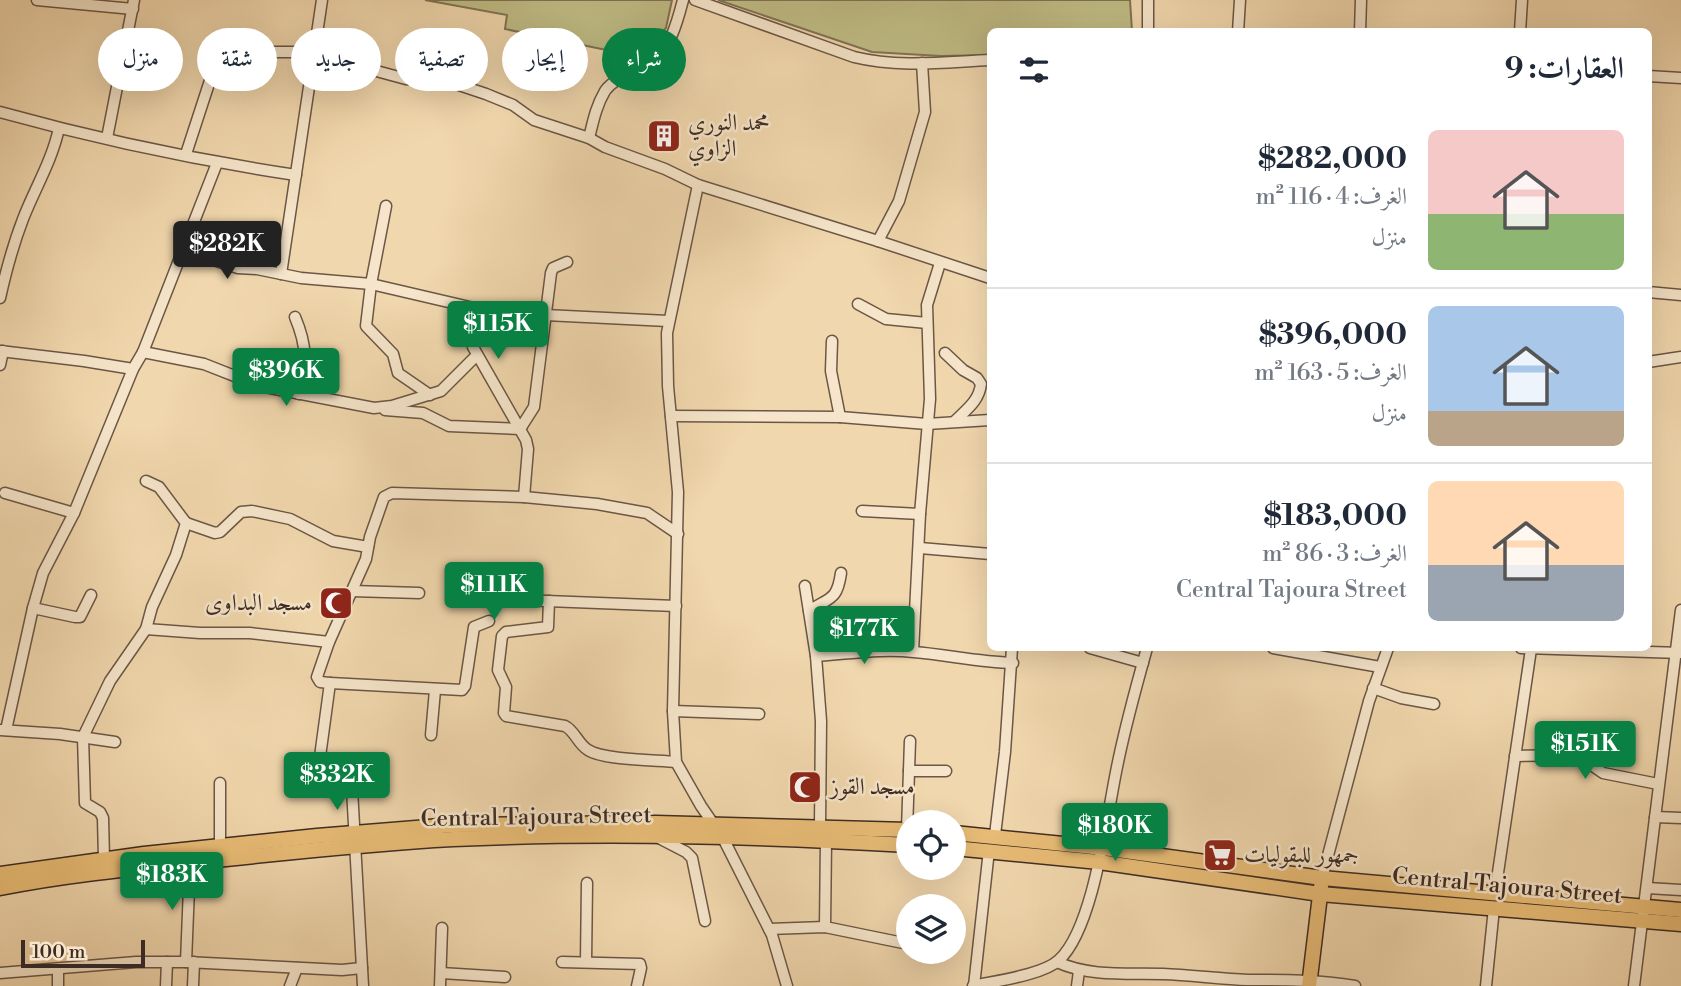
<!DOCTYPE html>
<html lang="ar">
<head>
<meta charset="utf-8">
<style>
	:root { --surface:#fff; --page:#f6f6f7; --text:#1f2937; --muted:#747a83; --line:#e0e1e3; --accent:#0b8043 }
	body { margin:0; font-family:"Libre Bodoni",Amiri,serif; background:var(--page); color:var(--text); direction:rtl; height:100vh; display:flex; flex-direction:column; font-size:26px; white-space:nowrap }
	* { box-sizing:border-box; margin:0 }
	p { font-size:23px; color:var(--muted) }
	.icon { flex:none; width:38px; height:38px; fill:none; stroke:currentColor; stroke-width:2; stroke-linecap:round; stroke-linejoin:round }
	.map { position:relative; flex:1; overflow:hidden; direction:ltr }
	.panel { position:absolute; left:987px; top:28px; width:665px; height:623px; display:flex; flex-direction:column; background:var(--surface); border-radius:10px; box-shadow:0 7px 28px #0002; direction:rtl }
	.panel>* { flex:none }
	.banner { position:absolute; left:21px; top:28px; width:665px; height:63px; direction:rtl; display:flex; gap:14px }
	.buttons { position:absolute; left:896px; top:810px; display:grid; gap:14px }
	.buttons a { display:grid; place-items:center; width:70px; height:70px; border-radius:50%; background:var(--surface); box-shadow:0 7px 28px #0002; font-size:35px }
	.scale { position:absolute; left:21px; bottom:18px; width:124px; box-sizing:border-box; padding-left:7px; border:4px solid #3e2c24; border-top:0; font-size:19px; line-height:24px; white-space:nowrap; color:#3e2c24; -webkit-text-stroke:5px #f6e5ca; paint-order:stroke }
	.price { position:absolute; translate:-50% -60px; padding:0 16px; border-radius:7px; background:var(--accent); color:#fff; font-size:23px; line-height:46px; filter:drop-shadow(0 2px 4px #0008) }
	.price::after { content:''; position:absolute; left:50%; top:42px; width:21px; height:16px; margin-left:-10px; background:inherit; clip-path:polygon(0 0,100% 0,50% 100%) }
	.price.on { background:#222; color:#fff }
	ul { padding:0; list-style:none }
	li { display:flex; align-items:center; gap:21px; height:175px; padding:0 28px }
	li+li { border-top:2px solid var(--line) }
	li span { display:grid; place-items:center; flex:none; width:196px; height:140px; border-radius:10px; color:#555 }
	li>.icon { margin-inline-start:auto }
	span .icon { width:84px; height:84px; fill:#fffc; stroke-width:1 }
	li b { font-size:30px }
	h2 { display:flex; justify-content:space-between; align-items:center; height:84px; padding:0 28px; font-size:30px }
	.pill { padding:0 24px; border-radius:32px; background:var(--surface); box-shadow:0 7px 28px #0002; font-size:24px; line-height:63px }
	.pill.on { background:var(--accent); color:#fff }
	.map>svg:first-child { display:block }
</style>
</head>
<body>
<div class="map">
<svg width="1681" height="986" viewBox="0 0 1681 986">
	<rect width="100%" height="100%" fill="#f1d7ad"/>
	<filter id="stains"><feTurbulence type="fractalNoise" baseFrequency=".00286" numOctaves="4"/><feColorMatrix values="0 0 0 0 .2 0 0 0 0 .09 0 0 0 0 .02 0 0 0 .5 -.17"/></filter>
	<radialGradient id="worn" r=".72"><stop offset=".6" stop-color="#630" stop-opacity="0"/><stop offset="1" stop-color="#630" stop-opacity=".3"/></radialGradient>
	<g fill="#c0bd86" stroke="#7f7455" stroke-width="2">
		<polygon points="425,0 672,0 666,28 635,56 505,29 507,15"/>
		<polygon points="718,0 1130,0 1132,31 990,32 990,55 941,56 872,52"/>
	</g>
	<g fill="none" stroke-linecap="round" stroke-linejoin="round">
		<g stroke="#6b5746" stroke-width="13">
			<g id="minor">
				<polyline points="37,0 133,9"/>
				<path d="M695 0 854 57C899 68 945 62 990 60"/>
				<polyline points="1148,0 1148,32"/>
				<polyline points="1238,32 1240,0"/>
				<polyline points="1360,32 1361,0"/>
				<polyline points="1520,32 1522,0"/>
				<polyline points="922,63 925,112 899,201 878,241 990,278"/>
				<polyline points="312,64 369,69 406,79 453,83 486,94 513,105 534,120 589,138 605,147 665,169 698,185 878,241"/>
				<polyline points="1648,76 1681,78"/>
				<path d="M0 112C97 139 196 160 296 175"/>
				<polyline points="107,138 134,0"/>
				<path d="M589 138C593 122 596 106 605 91 616 76 637 72 651 62 671 47 677 23 683 0"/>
				<polyline points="186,154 218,56 225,52 314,52"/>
				<polyline points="698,185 667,333 668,386 678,492 673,711 676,762 701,806 723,838 772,935 787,986"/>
				<polyline points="386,206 371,284 366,326 393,354 398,373 430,395"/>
				<polyline points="184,250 238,268 257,269 301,278 371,284 504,315 545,315 668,321"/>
				<polyline points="281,274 322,0"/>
				<polyline points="1648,292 1681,295"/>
				<path d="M0 298C6 271 13 245 23 219 35 188 52 161 59 128"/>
				<polyline points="858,304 886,319 927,323"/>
				<polyline points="475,308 471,330 473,347 526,440 528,449 524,497"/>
				<path d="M295 317C308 348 306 362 299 394"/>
				<polyline points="832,341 831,371 840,417"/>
				<polyline points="0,351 84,361 133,369"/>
				<polyline points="143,352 204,364 260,386 374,408 392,406 441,391 477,355"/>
				<path d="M945 353 963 370 977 378 981 384C979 401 967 409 955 421"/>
				<polyline points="1648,362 1681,357"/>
				<polyline points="0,365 3,351"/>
				<polyline points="385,410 423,413 449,426 520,429 534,407 551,273 553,268 567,262"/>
				<polyline points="671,416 840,417 927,424 990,420"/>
				<polyline points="5,493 74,513"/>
				<polyline points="862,511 920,514"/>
				<polyline points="186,523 215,533 220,532 241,512 252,511 290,519 333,541 368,547"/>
				<polyline points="920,548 990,554"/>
				<polyline points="805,586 816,656 821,721 820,826"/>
				<polyline points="352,591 419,593"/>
				<polyline points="492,599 676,606"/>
				<path d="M549 601 548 627 506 632 502 636 498 670 506 687 504 713 506 716 565 726C575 731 578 744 588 750 603 760 656 760 676 762"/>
				<polyline points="33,608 75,617 80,617 91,595"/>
				<path d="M809 611C830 597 837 601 841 573"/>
				<polyline points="146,629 200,633 250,633 329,642"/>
				<polyline points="1090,648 1143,663"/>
				<polyline points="1273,648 1380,667"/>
				<polyline points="1521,648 1681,653"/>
				<polyline points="913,651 920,514 930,399 927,305 940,263"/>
				<path d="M816 656C849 654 881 648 914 652 948 655 979 662 1013 663"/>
				<polyline points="330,683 462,690 465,686 474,627 489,621"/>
				<polyline points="1373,688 1401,698 1434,704"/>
				<polyline points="673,711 759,714"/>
				<polyline points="0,730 60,734 115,742"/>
				<polyline points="6,730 33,608 43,573 74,513 133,369 143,352 217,163"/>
				<polyline points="431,735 435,690"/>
				<polyline points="1515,756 1577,755 1603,773 1658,784"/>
				<polyline points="909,771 946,771"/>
				<polyline points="220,783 220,846"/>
				<polyline points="1655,817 1681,818"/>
				<polyline points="907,830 910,741"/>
				<polyline points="995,835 1005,752 1012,648"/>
				<polyline points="657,837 686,852 692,858 705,921"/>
				<polyline points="104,859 103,818 100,812 85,803 83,737 110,681 146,629 152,607 176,555 186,523 159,487 146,481"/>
				<polyline points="1322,878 1369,701 1388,648"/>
				<polyline points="1647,888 1681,890"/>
				<polyline points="1495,893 1531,649"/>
				<polyline points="825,927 826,840"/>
				<polyline points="769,929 825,927 908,944"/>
				<polyline points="586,961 587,883"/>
				<polyline points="186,962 190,863"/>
				<polyline points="562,962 640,964 641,968 637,986"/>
				<path d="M1057 962C1090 977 1127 973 1163 974 1191 975 1220 979 1248 980 1284 980 1320 980 1355 986"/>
				<polyline points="0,973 136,962 186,962 342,970 362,968"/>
				<polyline points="441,973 505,977"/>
				<polyline points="58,986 58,970"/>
				<polyline points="166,986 167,962"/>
				<polyline points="193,986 194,962"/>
				<polyline points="290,986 297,968"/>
				<polyline points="363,986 351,771 347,768 319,764 330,683 320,682 317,677 329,642 366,559 370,537 384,497 392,493 524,497 597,504 647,513 678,534"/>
				<polyline points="440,986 442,928"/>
				<path d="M973 986C995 981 1043 975 1059 960 1094 928 1107 814 1117 767 1125 727 1136 687 1147 648"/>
				<polyline points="974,986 989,850"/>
				<polyline points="1077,986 1079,971"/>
				<polyline points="1486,986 1494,908"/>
				<polyline points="1634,986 1681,610"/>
			</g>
		</g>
		<g stroke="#3e2c24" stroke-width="17">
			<g id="major">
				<polyline points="954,833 1103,848 1322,878 1681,910"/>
				<polyline points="954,848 1099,862 1320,894 1681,924"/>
				<polyline points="0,874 144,854 317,836 453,825 656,823 908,830"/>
				<path d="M0 888C74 873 151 867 226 859 301 851 377 843 453 839 604 832 757 836 908 845"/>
				<polyline points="1309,986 1321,887"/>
			</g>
		</g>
		<use href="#minor" stroke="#f6e5ca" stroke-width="10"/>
		<use href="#major" stroke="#e8bc76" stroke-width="14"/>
	</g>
	<defs>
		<g id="building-square" transform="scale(1.75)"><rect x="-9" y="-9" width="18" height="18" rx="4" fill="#8f2418" stroke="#f6e5ca"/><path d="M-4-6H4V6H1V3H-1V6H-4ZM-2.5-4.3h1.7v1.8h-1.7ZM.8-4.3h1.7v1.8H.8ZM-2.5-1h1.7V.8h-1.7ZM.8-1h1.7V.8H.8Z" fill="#fff"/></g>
		<g id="mosque-square" transform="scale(1.75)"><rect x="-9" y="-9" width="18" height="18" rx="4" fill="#8f2418" stroke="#f6e5ca"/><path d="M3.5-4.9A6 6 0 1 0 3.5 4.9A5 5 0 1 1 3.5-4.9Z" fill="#fff"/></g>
		<g id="supermarket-square" transform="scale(1.75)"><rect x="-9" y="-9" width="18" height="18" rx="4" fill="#8f2418" stroke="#f6e5ca"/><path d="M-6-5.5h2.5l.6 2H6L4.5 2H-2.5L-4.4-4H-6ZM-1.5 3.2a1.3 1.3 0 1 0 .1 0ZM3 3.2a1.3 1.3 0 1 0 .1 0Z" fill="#fff"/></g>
	</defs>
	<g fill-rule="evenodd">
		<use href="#building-square" x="664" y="136"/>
		<use href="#mosque-square" x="336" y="603"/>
		<use href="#mosque-square" x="805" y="787"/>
		<use href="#supermarket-square" x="1220" y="855"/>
	</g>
	<g text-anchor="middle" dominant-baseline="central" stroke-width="5" stroke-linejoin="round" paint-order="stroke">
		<g font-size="23" fill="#3e2c24" stroke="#f6e5ca" text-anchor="start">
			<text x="688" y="123">محمد النوري<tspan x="688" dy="26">الزاوي</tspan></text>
			<text x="312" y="603" text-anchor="end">مسجد البداوى</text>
			<text x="830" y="787">مسجد القوز</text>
			<text x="1244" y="855">جمهور للبقوليات</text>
		</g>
		<g font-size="23" fill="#3e2c24" stroke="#f6e5ca">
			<text transform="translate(536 817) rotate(-1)">Central Tajoura Street</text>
			<text transform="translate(1507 886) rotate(5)">Central Tajoura Street</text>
		</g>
	</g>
	<rect width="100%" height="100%" filter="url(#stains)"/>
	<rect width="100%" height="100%" fill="url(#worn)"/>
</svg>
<div class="buttons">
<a><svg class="icon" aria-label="locate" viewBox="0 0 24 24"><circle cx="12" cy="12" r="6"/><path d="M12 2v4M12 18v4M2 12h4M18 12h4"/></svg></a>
<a><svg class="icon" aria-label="layers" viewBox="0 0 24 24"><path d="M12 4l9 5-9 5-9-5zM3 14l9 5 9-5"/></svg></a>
</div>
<div class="scale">100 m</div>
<b class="price on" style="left:227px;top:281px">$282K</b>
<b class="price" style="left:498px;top:361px">$115K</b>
<b class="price" style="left:286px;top:408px">$396K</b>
<b class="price" style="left:494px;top:622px">$111K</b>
<b class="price" style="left:864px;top:666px">$177K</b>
<b class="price" style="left:1585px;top:781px">$151K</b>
<b class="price" style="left:337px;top:812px">$332K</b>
<b class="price" style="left:1115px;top:863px">$180K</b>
<b class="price" style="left:172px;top:912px">$183K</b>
<div class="banner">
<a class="pill on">شراء</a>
<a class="pill">إيجار</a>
<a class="pill">تصفية</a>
<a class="pill">جديد</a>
<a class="pill">شقة</a>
<a class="pill">منزل</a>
</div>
<section class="panel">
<h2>العقارات: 9<svg class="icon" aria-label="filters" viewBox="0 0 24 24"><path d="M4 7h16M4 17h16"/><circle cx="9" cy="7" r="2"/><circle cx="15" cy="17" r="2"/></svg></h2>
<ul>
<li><span style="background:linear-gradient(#f6c9c9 60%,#8fb573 0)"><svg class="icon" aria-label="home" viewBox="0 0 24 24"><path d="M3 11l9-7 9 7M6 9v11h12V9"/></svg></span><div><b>$282,000</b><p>الغرف: 4 · 116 m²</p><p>منزل</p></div></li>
<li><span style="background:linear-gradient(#a9c7e8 75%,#b9a48a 0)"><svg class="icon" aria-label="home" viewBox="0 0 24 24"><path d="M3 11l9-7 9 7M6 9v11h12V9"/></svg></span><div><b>$396,000</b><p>الغرف: 5 · 163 m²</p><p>منزل</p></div></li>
<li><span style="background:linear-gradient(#ffd9b3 60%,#9aa5b1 0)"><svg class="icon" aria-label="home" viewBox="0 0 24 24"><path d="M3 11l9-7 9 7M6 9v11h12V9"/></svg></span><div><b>$183,000</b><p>الغرف: 3 · 86 m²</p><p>Central Tajoura Street</p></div></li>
</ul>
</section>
</div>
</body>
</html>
